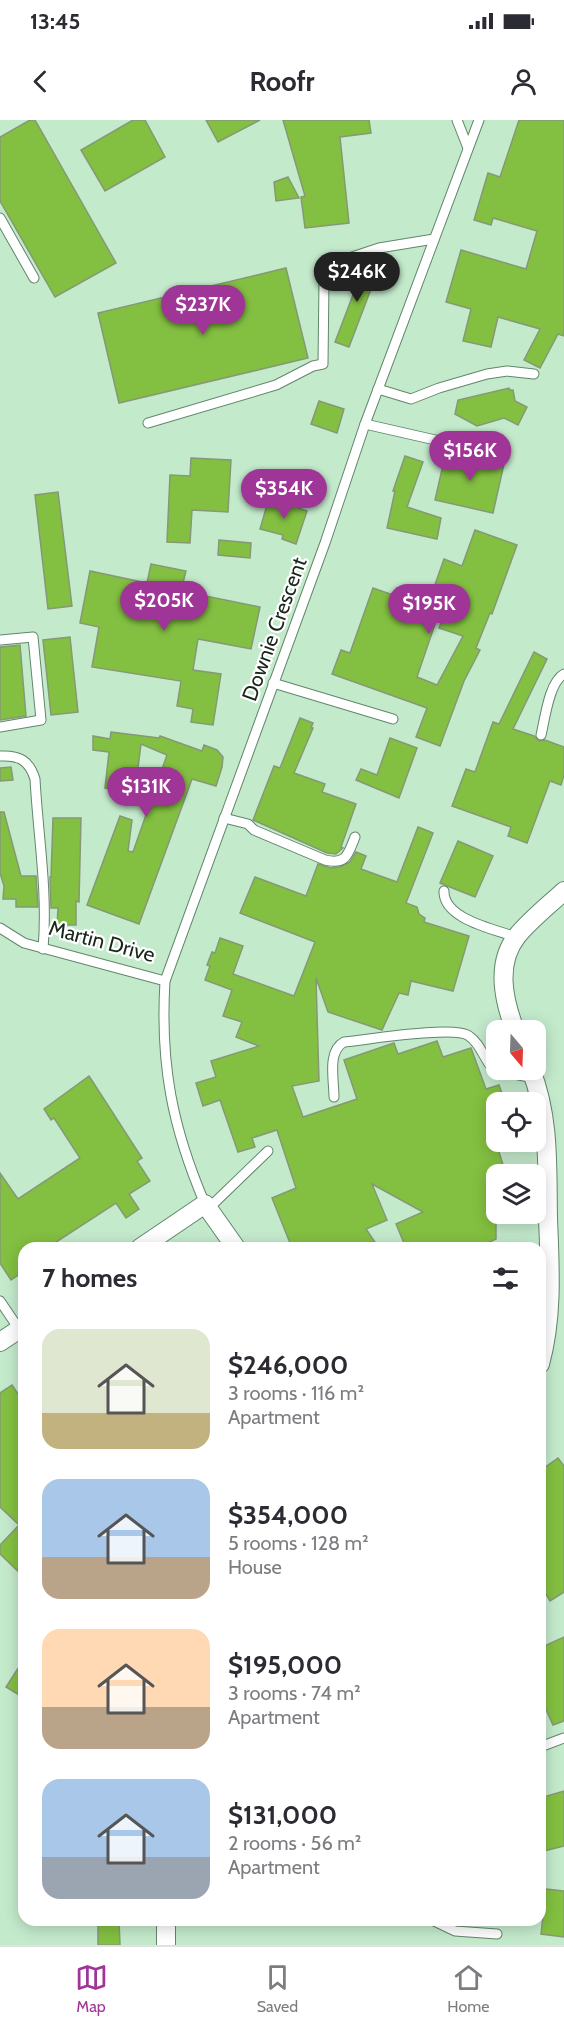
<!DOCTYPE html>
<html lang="en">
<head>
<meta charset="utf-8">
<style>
	:root { --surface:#fff; --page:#f2f2f3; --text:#2b2b33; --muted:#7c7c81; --line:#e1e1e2; --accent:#9f3596 }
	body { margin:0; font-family:Cabin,sans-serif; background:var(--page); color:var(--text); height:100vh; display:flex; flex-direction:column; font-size:22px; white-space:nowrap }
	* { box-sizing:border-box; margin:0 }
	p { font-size:20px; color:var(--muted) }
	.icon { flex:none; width:33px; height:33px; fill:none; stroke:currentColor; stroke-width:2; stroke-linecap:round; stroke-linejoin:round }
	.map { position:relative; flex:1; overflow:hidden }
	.side { position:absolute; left:18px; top:1122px; width:528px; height:684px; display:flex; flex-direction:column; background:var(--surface); border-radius:18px; box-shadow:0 3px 15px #0003 }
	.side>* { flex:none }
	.needle { width:39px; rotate:161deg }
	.fabs { position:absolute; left:486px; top:900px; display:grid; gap:12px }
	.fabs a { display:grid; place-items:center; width:60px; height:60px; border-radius:12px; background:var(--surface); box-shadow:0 3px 15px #0003; font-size:30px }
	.price { position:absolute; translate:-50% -51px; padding:0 14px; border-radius:21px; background:var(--accent); color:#fff; font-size:20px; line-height:39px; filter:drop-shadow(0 2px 3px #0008) }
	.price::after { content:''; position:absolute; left:50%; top:36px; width:18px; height:14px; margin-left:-9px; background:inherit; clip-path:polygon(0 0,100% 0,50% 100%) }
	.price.selected { background:#222; color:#fff }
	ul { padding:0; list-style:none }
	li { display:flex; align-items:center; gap:18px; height:150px; padding:0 24px }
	li span { display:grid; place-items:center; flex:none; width:168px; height:120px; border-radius:18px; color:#555 }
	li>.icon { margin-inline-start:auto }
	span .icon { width:72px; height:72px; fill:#fffc; stroke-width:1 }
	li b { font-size:26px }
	h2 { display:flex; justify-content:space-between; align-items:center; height:72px; padding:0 24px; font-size:26px }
	.status { display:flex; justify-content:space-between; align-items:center; height:42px; padding:0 30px; background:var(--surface); direction:ltr }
	.status svg { height:16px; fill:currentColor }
	header { display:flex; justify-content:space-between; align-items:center; height:78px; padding:0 24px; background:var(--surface); font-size:27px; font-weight:700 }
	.menu { display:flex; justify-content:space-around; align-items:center; height:84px; border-top:2px solid var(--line); background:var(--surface); font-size:16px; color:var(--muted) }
	.menu a { display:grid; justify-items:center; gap:3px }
	.menu .selected { color:var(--accent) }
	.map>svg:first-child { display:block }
</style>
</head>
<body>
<div class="status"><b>13:45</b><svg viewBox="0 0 49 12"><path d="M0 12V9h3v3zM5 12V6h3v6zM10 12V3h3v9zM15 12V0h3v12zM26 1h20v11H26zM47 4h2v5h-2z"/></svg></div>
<header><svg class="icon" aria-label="back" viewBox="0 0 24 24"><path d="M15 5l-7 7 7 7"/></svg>Roofr<svg class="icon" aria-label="person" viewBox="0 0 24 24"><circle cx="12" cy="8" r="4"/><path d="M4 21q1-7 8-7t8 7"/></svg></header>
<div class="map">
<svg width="564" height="1825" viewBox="0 0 564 1825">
	<rect width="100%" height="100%" fill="#c4eacc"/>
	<g fill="#83c041" stroke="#849974" stroke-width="1.5">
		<polygon points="30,0 35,0 116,143 55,177 0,81 0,17"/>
		<polygon points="133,0 145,0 165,37 105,71 81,30"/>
		<polygon points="206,0 260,0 218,22"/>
		<polygon points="283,0 369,0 371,13 340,17 349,103 305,108 301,77 305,76"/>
		<polygon points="519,0 564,0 564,216 558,214 540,248 524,240 540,209 498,197 491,227 463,221 471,189 446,182 461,130 526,149 537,111 493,98 491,105 474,100 488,53 500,57"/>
		<polygon points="288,57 299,78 276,81 274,62"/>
		<polygon points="362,142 379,148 349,227 335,222 356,167 354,166"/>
		<polygon points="286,148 308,238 119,283 98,193"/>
		<polygon points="509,268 510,270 513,270 515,281 527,287 518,305 504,298 477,306 455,294 458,280"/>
		<polygon points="319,281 344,289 337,313 311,304"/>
		<polygon points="446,332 504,344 493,393 435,380"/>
		<polygon points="405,336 423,342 407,387 441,398 437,419 387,408 395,371 393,371"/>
		<polygon points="191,338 231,340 228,392 192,390 190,423 167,422 170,355 190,356"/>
		<polygon points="58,372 72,486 48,489 35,375"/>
		<polygon points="269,378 307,391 296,424 282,419 283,415 260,409"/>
		<polygon points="475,410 517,425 492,494 490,493 476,528 480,530 464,561 440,626 416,617 427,588 332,554 341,530 350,533 373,468 413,482 409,495 435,504 417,557 437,565 463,516 439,508 450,480 432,473 444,439 462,446"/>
		<polygon points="219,420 251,423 250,438 218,435"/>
		<polygon points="151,444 186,451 181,471 260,487 251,529 198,519 193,550 221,554 213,605 191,602 193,589 177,586 181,561 92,547 99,507 80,503 90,451 147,463"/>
		<polygon points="70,517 78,592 51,595 43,520"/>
		<polygon points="20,525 26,596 0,600 0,527"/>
		<polygon points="534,532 547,539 513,609 534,616 539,621 545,620 564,627 564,655 561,665 550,661 527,723 508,716 511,707 452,686 466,649 475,652 493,602 499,604"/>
		<polygon points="300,598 313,603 311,608 313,608 294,653 325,664 322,672 356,684 341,727 343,728 336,734 327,733 253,700 274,646 280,648"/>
		<polygon points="111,612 159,618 160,616 202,631 204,625 217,630 223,637 222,647 216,666 192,659 139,804 87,785 120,696 132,700 128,731 133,732 167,635 141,624 135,672 105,668 109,632 93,630 93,616 110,619"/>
		<polygon points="390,618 417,628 399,678 356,660 361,649 377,655"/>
		<polygon points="11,647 13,660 0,661 0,648"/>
		<polygon points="0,692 4,692 21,756 36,756 38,787 16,787 16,779 3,779 4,766 0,753"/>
		<polygon points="53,698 81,698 79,782 76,781 76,805 57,805 58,788 51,788 50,757 51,757"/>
		<polygon points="418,707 433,713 406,783 417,787 419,794 425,798 424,802 469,816 453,871 411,861 408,875 399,873 382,910 328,892 316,858 319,961 292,966 303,997 357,979 344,940 394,923 398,934 437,921 443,937 471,928 486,969 499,965 505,982 496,982 496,990 487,993 504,1048 496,1050 496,1119 483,1125 484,1128 406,1128 396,1104 423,1092 372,1064 387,1100 366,1109 379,1128 292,1128 272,1078 296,1068 277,1010 252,1018 255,1027 238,1032 220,980 203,986 196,963 216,957 211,941 259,926 236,917 242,902 223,896 232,870 205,860 210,846 207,845 212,832 215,833 220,818 243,826 233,854 294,876 315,822 240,793 255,757 306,776 318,744 331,748 340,747 350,742 356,732 366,736 361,749 397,762"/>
		<polygon points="458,721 493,736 475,777 440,763"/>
		<polygon points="89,956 142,1038 137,1041 150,1061 129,1074 139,1089 126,1098 116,1083 47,1128 24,1128 24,1151 11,1160 0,1143 0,1053 18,1079 80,1038 54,998 51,1000 44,989"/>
		<polygon points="12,1265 24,1283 24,1457 0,1434 0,1425 19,1405 0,1387 0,1273"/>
		<polygon points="558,1338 564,1346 564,1472 550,1481 540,1464 540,1351"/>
		<polygon points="564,1517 564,1601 553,1605 540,1576 540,1528"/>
		<polygon points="24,1539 24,1578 6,1567"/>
		<polygon points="564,1671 564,1726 540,1732 540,1678"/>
		<polygon points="546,1769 564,1771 564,1817 541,1814"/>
		<polygon points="98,1800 119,1800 120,1825 98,1825"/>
	</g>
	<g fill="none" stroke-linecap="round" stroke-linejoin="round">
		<g stroke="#62866b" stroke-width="11">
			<g id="service">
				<polyline points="457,0 468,28"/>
				<polyline points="0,98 34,158"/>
				<polyline points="378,269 411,279 439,268 487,254 507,251 534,254"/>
				<polyline points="148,303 276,265 313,246 323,244 324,161 332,147 349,138 379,128 434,119"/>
				<polyline points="365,304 444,322"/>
				<polyline points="0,520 33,517 41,600 0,607"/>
				<polyline points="273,563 393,599"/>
				<path d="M541 615C545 599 549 562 564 554"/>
				<path d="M0 636C19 635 29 640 35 659 38 715 48 772 43 829"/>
				<path d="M224 698 248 704 254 710 325 740C346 745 348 735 355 717"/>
				<path d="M444 771C443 799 494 809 516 817"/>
				<polyline points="0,808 24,823 165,861"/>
				<path d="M334 977C334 960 327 931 344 922 366 920 455 905 469 916 481 924 484 940 494 950L534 958"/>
				<path d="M205 1084C172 1007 160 944 165 861L325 423 365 304 479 0"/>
				<polyline points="209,1088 268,1031"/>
				<polyline points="0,1181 19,1209"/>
				<polyline points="540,1627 564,1618"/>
				<polyline points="432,1800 455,1811 497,1814"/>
			</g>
		</g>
		<g stroke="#62866b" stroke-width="20">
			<g id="minor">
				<path d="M515 910C504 881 495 844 517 816 530 800 549 785 564 771"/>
				<path d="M531 950C550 998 547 1048 548 1099 550 1148 553 1197 540 1244"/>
				<polyline points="140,1128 205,1084 236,1128"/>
				<polyline points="0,1222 24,1206"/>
				<polyline points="166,1800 166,1825"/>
			</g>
		</g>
		<use href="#service" stroke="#fff" stroke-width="9"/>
		<use href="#minor" stroke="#fff" stroke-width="18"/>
	</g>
	<g text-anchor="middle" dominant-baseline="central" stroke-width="4.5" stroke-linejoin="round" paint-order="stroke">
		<g font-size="21" fill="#18261b" stroke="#fff">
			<text transform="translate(274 509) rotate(-70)">Downie Crescent</text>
			<text transform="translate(102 821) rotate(15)">Martin Drive</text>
		</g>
	</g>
</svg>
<div class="fabs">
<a><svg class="needle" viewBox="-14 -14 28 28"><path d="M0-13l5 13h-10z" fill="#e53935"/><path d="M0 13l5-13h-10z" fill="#7c7c81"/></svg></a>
<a><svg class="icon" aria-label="locate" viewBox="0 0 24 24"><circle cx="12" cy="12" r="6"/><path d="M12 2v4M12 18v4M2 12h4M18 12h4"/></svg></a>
<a><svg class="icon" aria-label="layers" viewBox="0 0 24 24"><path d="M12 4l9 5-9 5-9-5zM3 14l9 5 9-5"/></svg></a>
</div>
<b class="price selected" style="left:357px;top:183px">$246K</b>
<b class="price" style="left:203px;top:216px">$237K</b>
<b class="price" style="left:470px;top:362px">$156K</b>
<b class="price" style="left:284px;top:400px">$354K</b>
<b class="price" style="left:164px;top:512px">$205K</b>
<b class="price" style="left:429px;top:515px">$195K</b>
<b class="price" style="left:146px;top:698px">$131K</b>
<section class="side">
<h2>7 homes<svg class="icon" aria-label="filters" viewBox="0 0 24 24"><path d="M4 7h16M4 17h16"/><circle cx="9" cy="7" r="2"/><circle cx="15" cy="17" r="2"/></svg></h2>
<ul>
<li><span style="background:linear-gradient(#dfe7d0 70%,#c2b280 0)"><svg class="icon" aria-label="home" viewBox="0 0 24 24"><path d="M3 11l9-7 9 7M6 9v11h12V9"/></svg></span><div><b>$246,000</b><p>3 rooms · 116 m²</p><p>Apartment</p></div></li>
<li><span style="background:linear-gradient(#a9c7e8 65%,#b9a48a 0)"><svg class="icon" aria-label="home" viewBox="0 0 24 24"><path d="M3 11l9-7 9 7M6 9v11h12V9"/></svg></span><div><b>$354,000</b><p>5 rooms · 128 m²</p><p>House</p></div></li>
<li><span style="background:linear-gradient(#ffd9b3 65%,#b9a48a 0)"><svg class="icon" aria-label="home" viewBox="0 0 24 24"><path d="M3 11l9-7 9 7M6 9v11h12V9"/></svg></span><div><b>$195,000</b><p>3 rooms · 74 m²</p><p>Apartment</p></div></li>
<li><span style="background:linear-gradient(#a9c7e8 65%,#9aa5b1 0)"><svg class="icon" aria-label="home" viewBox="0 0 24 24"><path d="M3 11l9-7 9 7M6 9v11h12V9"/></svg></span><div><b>$131,000</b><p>2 rooms · 56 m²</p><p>Apartment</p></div></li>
</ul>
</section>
</div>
<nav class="menu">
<a class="selected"><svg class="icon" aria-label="map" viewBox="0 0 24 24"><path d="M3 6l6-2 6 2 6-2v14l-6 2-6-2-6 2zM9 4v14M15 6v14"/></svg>Map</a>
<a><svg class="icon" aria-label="saved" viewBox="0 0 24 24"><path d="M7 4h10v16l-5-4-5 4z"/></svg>Saved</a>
<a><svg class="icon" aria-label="home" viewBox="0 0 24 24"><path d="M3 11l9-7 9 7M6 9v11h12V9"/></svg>Home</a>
</nav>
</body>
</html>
